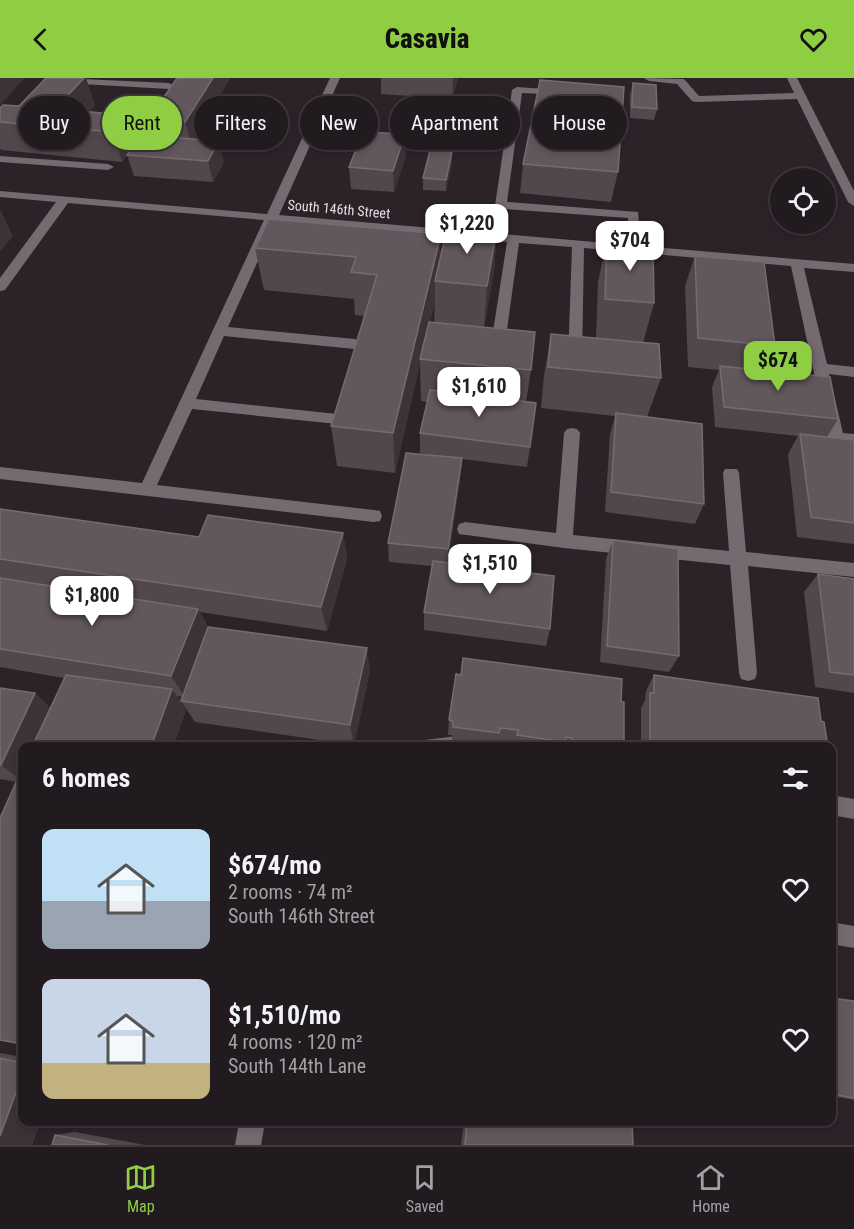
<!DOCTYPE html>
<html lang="en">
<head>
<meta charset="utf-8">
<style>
	:root { --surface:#211a1f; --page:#2d272c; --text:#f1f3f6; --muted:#a2a1a4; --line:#3e383d; --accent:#8fcd42 }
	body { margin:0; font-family:"Roboto Condensed",sans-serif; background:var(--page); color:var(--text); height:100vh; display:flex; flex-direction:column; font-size:22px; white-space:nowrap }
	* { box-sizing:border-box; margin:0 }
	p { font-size:20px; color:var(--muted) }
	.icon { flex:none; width:33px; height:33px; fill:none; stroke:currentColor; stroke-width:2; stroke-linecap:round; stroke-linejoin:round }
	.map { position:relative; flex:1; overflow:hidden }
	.side { position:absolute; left:18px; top:664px; width:818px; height:384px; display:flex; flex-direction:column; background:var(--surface); border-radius:12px; box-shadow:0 3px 9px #0003,0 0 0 2px var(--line) }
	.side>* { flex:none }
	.banner { position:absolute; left:18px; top:18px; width:819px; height:54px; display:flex; gap:12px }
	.tools { position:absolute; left:770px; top:90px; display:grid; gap:12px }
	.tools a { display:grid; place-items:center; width:66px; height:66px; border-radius:50%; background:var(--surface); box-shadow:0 3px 9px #0003,0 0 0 2px var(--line); font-size:30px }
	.price { position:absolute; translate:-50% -51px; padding:0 14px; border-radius:12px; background:#fff; color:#222; font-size:20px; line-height:39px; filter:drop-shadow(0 2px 3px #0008) }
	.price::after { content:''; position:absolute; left:50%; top:36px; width:18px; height:14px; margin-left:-9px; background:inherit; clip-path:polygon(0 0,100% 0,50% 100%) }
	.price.active { background:var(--accent); color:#111 }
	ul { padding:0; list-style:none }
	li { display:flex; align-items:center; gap:18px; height:150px; padding:0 24px }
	li span { display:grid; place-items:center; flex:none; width:168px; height:120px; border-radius:12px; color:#555 }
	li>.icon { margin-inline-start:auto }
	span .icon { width:72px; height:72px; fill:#fffc; stroke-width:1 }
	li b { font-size:26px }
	h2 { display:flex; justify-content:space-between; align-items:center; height:72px; padding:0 24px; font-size:26px }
	.tag { padding:0 21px; border-radius:27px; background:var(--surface); box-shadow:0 3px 9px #0003,0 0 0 2px var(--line); font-size:21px; line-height:54px }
	.tag.active { background:var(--accent); color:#111 }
	header { display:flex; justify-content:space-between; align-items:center; height:78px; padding:0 24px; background:var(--accent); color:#111; font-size:27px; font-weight:800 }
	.dock { display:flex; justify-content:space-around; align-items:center; height:84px; border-top:2px solid var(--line); background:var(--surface); font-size:16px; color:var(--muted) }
	.dock a { display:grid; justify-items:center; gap:3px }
	.dock .active { color:var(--accent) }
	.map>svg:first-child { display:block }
</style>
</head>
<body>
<header><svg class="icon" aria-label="back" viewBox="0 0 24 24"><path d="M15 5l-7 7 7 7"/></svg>Casavia<svg class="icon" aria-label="heart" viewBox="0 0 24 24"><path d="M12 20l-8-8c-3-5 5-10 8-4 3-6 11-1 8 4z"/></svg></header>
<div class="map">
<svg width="854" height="1067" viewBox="0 0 854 1067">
	<rect width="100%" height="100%" fill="#2c2329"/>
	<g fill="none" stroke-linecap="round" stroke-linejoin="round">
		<g fill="#766a71" fill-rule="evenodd">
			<polygon points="60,0 169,5 174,8 169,11 64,5 61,4"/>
			<path d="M330 0H340L279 137 491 155 512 12 517 9 561 12 566 15 565 17 522 15 507 124 638 134 641 168 854 186V194L804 190 827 286 854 289V299L829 296 843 355 854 356V368L831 364 828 360 791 188 584 170 582 282 575 287 568 282 572 169 519 165 504 273 497 278 490 273 507 164 276 143 228 249 355 261 362 266 355 271 224 258 196 321 337 336 342 337 345 341 342 345 337 346 192 331 157 407 374 432 380 433 382 438 380 443 374 444 0 401V389L142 405 264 142 68 125 5 212 0 213V200L56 124 0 119V113L267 136ZM506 131 628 140 629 167 503 156Z"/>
			<polygon points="644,0 684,1 699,18 794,15 787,0 797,0 854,113 854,128 848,124 797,21 696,24 692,23 677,6 649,3"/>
			<polygon points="0,78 108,86 114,89 108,92 0,84"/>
			<polygon points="572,350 577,351 580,355 573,457 729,473 723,395 725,391 737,391 739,395 746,474 854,485 854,499 748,488 757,595 755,601 748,603 741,601 739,595 730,487 564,470 459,456 457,451 459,446 465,444 556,455 564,355 567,351"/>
			<polygon points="457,658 478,662 481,669 422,669 425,662"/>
			<polygon points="831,717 854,721 854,741 831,737"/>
			<polygon points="831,844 854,848 854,870 831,866"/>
			<polygon points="239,1044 265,1044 261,1067 235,1067"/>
		</g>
	</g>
	<g fill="#51474d" fill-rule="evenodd">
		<polygon points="230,0 194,61 224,84 213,104 134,98 127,77 122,84 1,72 0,70 0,30 19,28 95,27 89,34 135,65 153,58 148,42"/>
		<polygon points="381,0 458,0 452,21 381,16"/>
		<polygon points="633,5 657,31 654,42 630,40 630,16"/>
		<polygon points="406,77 394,114 351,111 349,89"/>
		<polygon points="452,85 446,113 423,112 423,100"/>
		<polygon points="523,86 618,94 611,124 520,115"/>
		<path d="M497 150 494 193 484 249 531 292 526 324 530 369 527 389 462 381 460 400 448 485 550 551 546 568 424 552V534L432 488 389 484 388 465 454 380 420 375V355L427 324 421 323 420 285 395 395 337 388 331 348 365 238 355 237 354 221 264 212 255 170 441 178ZM435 223 434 245 430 244Z"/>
		<polygon points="607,162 654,225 643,265 661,300 647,339 704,426 695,446 605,434 610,356 615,338 541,330 544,298 551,256 596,260 598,204"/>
		<polygon points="695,178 775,268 763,292 838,341 827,359 854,362 854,466 797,459 788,376 798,358 715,349 712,309 719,292 688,289 685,208"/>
		<polygon points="0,431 199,459 343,455 347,481 327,553 200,534 208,550 370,592 354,667 195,644 181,623 183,619 177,618 186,632 173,669 22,669 22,966 17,704 0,701 0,610 35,615 50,630 64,600 0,589"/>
		<polygon points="613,462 679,578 669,594 600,584 606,481"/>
		<polygon points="818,496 854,501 854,615 815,609 804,514"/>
		<polygon points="654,597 821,643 828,669 641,669 641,630 645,622 646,613"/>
		<polygon points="621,624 624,668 623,669 514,669 514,666 497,664 496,669 452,663 452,657 448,657 449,642"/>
		<polygon points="831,920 854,923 854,1022 831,1018"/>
		<polygon points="0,975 22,979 22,1044 40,1044 32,1067 0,1067"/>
		<polygon points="464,1044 632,1044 633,1067 461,1067"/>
		<polygon points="75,1054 145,1067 52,1067 55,1057"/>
	</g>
	<g fill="#3c3238">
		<polygon points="0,0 25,0 0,27"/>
		<polygon points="84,0 86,0 95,27 75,51 55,31"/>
		<polygon points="213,0 230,0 191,65 185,44"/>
		<polygon points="453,0 458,0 452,21"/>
		<polygon points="126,37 135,66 122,84 113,54"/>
		<polygon points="405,56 406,77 394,114 393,93"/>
		<polygon points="219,63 224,84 213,104 208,83"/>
		<polygon points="452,74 452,85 446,113 446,102"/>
		<polygon points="0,131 13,158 0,174"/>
		<polygon points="497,150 494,193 484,250 487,208"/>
		<polygon points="441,156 440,198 435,203 435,223 421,281 420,281 420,285 395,395 393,355"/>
		<polygon points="462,380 460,400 448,490 448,471"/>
		<polygon points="343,455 347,481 327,553 321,529"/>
		<polygon points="198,531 210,555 185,619 171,598"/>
		<polygon points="367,570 370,592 354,667 350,647"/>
		<polygon points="172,611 186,632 173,669 151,669"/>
		<polygon points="35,615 57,636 42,669 22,669 22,703 1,687"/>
		<polygon points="22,998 22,1044 40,1044 32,1067 0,1067 0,1058"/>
	</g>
	<g fill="#61575d" stroke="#756c71" stroke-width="1.5">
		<polygon points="46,0 84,0 55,31 126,37 113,54 0,44 0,30 3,27 19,28"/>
		<polygon points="177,0 213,0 185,44 148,42"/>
		<polygon points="540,2 624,9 618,94 523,86"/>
		<polygon points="633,5 656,7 657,31 632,29"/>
		<polygon points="363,54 405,56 393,93 349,89"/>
		<polygon points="141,57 219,63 208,83 127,77"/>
		<polygon points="430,72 452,74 446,102 423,100"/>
		<polygon points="269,141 441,156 393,355 331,348 377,197 351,194 356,179 255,170"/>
		<polygon points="448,146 497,150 487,208 435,203"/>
		<polygon points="607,162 653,166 654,225 605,221"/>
		<polygon points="695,178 764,184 775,268 698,260"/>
		<polygon points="429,244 535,254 531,292 420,281"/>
		<polygon points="551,256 659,266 661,300 548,289"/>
		<polygon points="720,288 830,299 838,341 724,329"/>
		<polygon points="430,312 536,325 530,369 420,355"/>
		<polygon points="616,335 702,346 704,426 611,414"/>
		<polygon points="800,356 854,362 854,445 811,439"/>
		<polygon points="406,375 462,380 448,471 388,465"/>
		<polygon points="0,431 199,459 208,437 343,455 321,529 0,481"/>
		<polygon points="613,462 678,471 679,578 607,568"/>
		<polygon points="433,483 554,498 550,551 424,534"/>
		<polygon points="818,496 854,501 854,597 830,594"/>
		<polygon points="0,500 198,531 171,598 0,571"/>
		<polygon points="208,549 367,570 350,647 181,623"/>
		<polygon points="463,580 622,601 621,624 624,624 624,668 619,667 619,669 596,669 572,666 572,660 566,659 565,664 517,657 518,652 500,650 499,655 453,649 453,643 449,642 456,596 461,597"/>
		<polygon points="66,597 172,611 151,669 32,669"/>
		<polygon points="654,597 818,620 821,643 824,644 828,669 659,669 654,668 654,663 650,663 650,615 654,615"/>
		<polygon points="0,610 35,615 1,687 0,687"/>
		<polygon points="22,691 22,966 0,962 0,740"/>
		<polygon points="831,920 854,923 854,1020 837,1017 831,967"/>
		<polygon points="0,980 22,985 22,998 0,1058"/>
		<polygon points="467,1044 632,1044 633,1067 465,1067"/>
		<polygon points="55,1057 108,1067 52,1067"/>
	</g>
	<g text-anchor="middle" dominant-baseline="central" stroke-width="6" stroke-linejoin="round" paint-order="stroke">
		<g font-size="14" fill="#e3dce0" stroke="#2c2329">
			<text transform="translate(339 131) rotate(5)">South 146th Street</text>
		</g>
	</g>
</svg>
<div class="tools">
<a><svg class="icon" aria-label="locate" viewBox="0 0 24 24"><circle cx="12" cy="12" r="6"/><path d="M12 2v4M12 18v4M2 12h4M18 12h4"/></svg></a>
</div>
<b class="price" style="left:467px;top:177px">$1,220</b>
<b class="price" style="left:630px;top:194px">$704</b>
<b class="price active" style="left:778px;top:314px">$674</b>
<b class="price" style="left:479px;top:340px">$1,610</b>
<b class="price" style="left:490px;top:517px">$1,510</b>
<b class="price" style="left:92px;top:549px">$1,800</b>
<div class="banner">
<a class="tag">Buy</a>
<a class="tag active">Rent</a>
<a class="tag">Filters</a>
<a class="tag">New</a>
<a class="tag">Apartment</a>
<a class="tag">House</a>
</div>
<section class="side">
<h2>6 homes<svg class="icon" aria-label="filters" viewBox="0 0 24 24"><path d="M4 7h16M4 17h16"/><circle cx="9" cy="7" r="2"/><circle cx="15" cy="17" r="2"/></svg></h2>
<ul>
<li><span style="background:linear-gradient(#bfe0f5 60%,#9aa5b1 0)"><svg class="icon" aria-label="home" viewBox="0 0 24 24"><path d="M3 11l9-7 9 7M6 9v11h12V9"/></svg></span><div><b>$674/mo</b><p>2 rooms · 74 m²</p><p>South 146th Street</p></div><svg class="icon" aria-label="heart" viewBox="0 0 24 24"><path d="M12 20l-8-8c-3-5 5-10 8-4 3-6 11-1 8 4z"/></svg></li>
<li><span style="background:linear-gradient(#c9d6e8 70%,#c2b280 0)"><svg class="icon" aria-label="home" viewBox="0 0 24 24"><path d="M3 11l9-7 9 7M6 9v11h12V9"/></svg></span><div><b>$1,510/mo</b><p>4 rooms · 120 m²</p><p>South 144th Lane</p></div><svg class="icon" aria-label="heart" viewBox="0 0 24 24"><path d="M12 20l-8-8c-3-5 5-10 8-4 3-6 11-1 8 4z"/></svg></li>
</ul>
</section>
</div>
<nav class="dock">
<a class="active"><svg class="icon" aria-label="map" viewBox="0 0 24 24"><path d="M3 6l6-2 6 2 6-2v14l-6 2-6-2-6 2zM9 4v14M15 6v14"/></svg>Map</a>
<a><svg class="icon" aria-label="saved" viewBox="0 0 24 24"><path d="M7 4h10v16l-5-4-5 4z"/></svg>Saved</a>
<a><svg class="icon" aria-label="home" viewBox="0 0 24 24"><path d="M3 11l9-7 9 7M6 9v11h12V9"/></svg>Home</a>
</nav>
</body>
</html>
